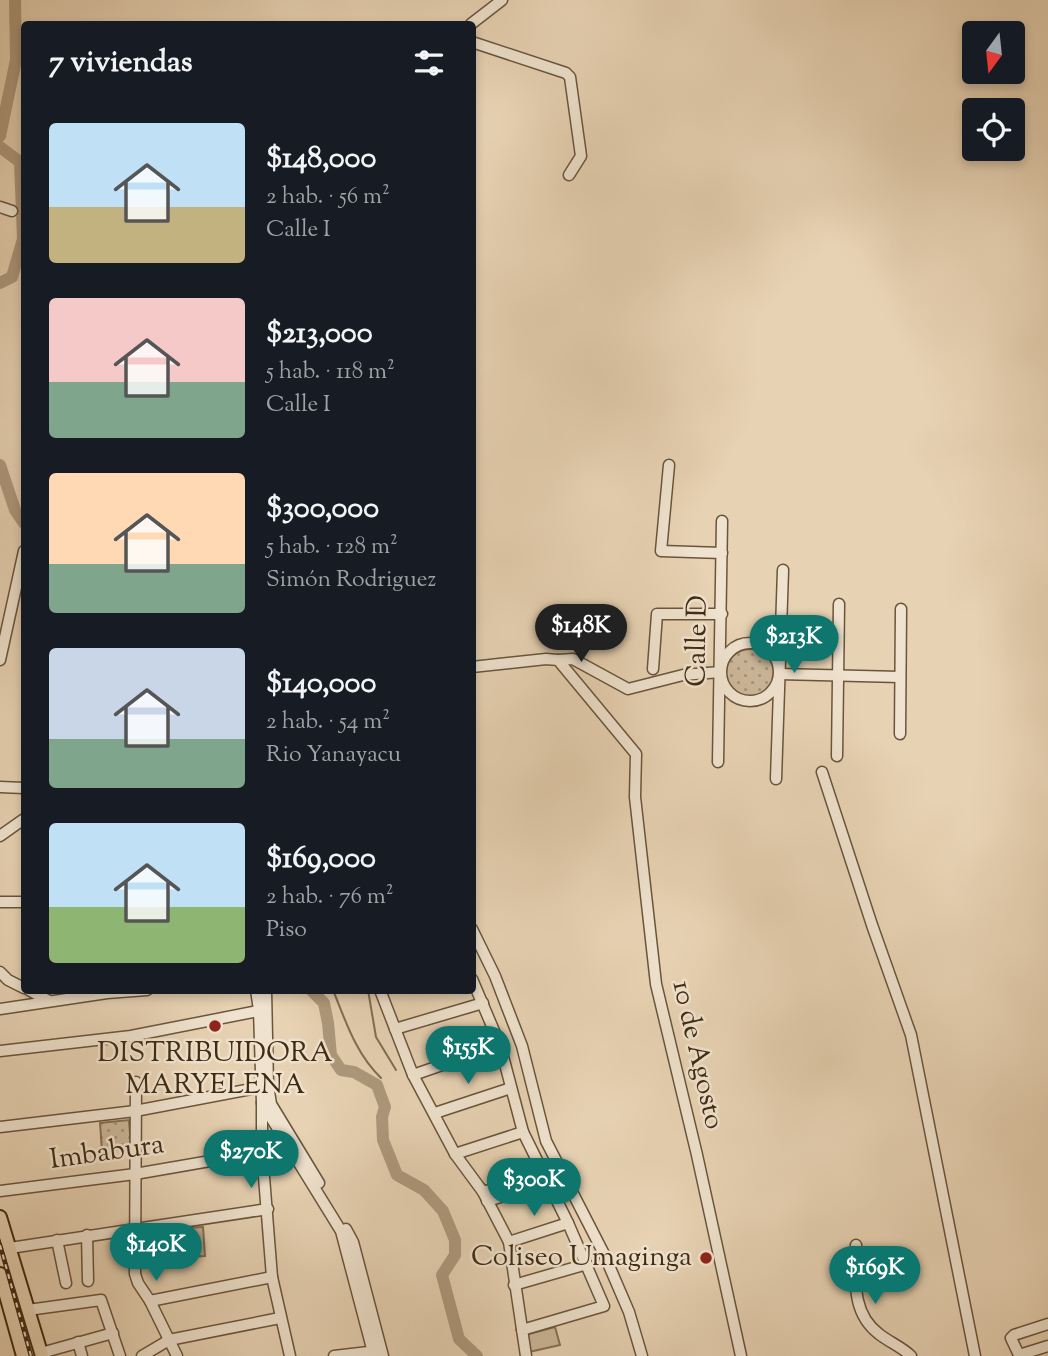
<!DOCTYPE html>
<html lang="es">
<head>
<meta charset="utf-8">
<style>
	:root { --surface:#171b24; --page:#242831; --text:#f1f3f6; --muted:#9ea1a6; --accent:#0f766e }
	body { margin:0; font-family:"Sorts Mill Goudy",serif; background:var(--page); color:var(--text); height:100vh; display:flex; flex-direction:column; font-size:26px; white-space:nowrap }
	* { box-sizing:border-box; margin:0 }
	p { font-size:23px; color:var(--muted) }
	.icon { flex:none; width:38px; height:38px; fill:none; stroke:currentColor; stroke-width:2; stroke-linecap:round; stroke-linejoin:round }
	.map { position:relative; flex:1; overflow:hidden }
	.drawer { position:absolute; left:21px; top:21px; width:455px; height:973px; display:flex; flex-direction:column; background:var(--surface); border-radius:7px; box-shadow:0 4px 10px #0003 }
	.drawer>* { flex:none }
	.needle { width:46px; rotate:195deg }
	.tools { position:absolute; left:962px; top:21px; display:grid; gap:14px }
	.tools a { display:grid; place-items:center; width:63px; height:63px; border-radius:7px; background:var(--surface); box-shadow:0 4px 10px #0003; font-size:35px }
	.price { position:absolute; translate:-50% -60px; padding:0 16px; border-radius:24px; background:var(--accent); color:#fff; font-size:23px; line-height:46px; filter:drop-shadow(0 2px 4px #0008) }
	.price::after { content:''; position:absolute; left:50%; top:42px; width:21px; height:16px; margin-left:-10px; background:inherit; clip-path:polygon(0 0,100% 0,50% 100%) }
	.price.selected { background:#222; color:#fff }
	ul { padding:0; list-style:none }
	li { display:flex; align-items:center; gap:21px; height:175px; padding:0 28px }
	li span { display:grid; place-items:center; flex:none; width:196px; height:140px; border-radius:7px; color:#555 }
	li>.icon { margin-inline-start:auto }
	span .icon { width:84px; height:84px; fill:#fffc; stroke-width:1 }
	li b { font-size:30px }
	h2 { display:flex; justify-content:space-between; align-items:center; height:84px; padding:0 28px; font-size:30px }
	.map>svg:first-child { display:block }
</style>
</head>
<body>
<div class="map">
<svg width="1048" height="1356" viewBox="0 0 1048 1356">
	<defs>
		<pattern id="park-dots" width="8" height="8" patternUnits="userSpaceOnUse" patternTransform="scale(1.75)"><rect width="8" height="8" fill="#cbb698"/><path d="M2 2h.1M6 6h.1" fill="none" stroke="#a6947b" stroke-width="1.8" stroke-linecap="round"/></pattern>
	</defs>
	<rect width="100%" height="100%" fill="#e7d2b3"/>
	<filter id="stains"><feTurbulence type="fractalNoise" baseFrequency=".00286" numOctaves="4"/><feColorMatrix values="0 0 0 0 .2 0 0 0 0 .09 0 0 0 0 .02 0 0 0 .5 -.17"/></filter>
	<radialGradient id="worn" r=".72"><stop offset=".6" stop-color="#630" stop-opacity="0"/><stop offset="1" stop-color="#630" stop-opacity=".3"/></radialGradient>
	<g fill="#cbb698" stroke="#867056" stroke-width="2">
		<polygon points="203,1227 205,1256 186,1257 184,1228"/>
		<polygon points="555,1327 560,1345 529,1352 525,1335"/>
	</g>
	<g fill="url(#park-dots)" stroke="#867056" stroke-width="2">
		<circle cx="750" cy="673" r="24"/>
		<polygon points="129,1120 131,1148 102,1151 100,1123"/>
	</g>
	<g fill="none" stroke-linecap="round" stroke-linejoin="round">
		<g stroke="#826d53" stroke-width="2">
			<path d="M333 990C346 1022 356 1054 381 1078"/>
			<polyline points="368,990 376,1037 396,1070"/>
		</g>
		<g stroke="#ae997d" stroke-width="12">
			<polyline points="0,136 16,60 15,0"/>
			<polyline points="0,147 20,162 23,239 12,277 0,283"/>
			<polyline points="0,465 15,510 24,523"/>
			<polyline points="311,990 324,1003 328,1023 331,1055 341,1070 354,1072 377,1085 385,1107 382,1117 383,1140 397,1175 424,1190 443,1211 455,1240 455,1255 442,1275 459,1339 477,1356"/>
		</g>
		<g stroke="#6a553b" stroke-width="13">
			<g id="minor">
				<polyline points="471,24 502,0"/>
				<polyline points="472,42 566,73 570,77 581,156 569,175"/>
				<polyline points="0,207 12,211"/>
				<polyline points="669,465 661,551 722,553"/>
				<circle cx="750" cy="672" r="29"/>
				<polyline points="0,660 24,551"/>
				<polyline points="558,660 573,659 628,689 683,675 720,672"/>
				<polyline points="472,667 546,659 558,660 636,754 635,797 656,984 697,1155 741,1356"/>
				<polyline points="653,669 657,614 722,614"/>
				<polyline points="779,674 900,677"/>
				<polyline points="900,734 901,609"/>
				<polyline points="837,756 839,604"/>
				<polyline points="718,762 722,521"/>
				<polyline points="822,772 872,925 911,1035 975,1356"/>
				<polyline points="776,779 783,570"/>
				<polyline points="0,787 24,788"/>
				<polyline points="0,836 24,819"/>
				<polyline points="0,902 24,902"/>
				<polyline points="472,929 495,976 522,1046 546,1141 604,1254 629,1312 642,1356"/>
				<polyline points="0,972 8,980 24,988"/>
				<polyline points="472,979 500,1045 523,1132 568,1223 604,1306 522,1330"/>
				<polyline points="29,990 49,1001"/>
				<polyline points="256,990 259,1010 262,1103 341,1231 374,1356"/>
				<polyline points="266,990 268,1085 271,1104 319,1183"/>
				<polyline points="380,990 413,1075 455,1154 483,1192 509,1242 526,1356"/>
				<polyline points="0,1009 107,993 147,990"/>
				<polyline points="395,1029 483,1003"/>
				<polyline points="0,1051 131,1036 263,1010"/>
				<polyline points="413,1075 500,1045"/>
				<polyline points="136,1082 135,1274 138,1283 150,1301 177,1356"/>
				<polyline points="262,1103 262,1152 272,1277 290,1356"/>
				<polyline points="435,1113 511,1088"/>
				<polyline points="0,1127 135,1111 267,1086"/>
				<polyline points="455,1154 523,1132"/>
				<polyline points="0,1191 135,1174 262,1152"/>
				<polyline points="483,1192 543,1174"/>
				<polyline points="487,1201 548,1183"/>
				<polyline points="346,1229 353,1242 383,1356"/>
				<polyline points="87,1235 88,1281"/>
				<polyline points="57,1240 66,1283"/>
				<polyline points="509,1242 568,1223"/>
				<path d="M856 1245C856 1277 850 1312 879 1334 889 1342 902 1347 911 1356"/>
				<polyline points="10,1248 268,1209"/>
				<polyline points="514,1285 587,1264"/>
				<polyline points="150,1301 272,1277"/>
				<polyline points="28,1310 101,1300 120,1356"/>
				<polyline points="1048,1324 1014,1335 1011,1338 1019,1355 1048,1346"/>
				<polyline points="78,1342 82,1356"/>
				<polyline points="41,1353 113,1333"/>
				<polyline points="142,1356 169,1340 280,1318"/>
				<polyline points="334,1356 377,1351"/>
			</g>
		</g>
		<g stroke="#402b13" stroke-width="16">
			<g id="major">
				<polyline points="0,1217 42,1356"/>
				<polyline points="0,1274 23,1356"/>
			</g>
		</g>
		<use href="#minor" stroke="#efe2ce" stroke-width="10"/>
		<use href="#major" stroke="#e7d2b3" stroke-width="12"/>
		<g stroke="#402b13" stroke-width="4.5">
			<polyline id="rail" points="0,1245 31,1356"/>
		</g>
		<use href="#rail" stroke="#efe2ce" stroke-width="2" stroke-dasharray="5" stroke-linecap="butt"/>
	</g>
	<g fill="#8f2418" stroke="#efe2ce" stroke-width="2.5">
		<circle cx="215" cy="1026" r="7"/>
		<circle cx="706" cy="1258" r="7"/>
	</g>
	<g text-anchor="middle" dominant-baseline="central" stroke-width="5" stroke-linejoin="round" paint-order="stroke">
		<g font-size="28" fill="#402b13" stroke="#efe2ce">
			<text transform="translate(698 641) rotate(-89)">Calle D</text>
			<text transform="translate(697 1055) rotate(77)">10 de Agosto</text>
			<text transform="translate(107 1153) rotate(-8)">Imbabura</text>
		</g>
		<g font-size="28" fill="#402b13" stroke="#efe2ce">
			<text x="215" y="1054">DISTRIBUIDORA<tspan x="215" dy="32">MARYELENA</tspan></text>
			<text x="692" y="1258" text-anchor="end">Coliseo Umaginga</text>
		</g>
	</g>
	<rect width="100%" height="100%" filter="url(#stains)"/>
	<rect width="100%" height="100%" fill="url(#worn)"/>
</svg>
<div class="tools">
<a><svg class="needle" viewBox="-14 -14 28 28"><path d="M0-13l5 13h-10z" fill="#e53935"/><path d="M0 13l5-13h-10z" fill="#9ea1a6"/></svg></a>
<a><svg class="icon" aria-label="locate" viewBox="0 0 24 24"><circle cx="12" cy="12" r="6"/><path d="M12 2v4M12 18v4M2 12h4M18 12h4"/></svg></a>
</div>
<b class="price selected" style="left:581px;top:664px">$148K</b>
<b class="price" style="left:794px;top:675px">$213K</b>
<b class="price" style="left:468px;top:1086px">$155K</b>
<b class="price" style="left:251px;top:1190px">$270K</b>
<b class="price" style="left:534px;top:1218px">$300K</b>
<b class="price" style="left:156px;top:1283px">$140K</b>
<b class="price" style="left:875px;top:1306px">$169K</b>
<section class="drawer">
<h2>7 viviendas<svg class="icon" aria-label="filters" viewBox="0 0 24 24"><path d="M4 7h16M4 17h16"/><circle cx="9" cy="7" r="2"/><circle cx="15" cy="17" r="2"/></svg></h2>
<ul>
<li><span style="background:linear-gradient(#bfe0f5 60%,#c2b280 0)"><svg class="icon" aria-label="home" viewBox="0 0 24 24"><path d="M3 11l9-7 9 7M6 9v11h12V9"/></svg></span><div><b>$148,000</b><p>2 hab. · 56 m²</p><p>Calle I</p></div></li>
<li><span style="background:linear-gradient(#f6c9c9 60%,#7fa58c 0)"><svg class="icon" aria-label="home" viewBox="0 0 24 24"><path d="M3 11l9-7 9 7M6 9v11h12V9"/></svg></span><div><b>$213,000</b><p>5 hab. · 118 m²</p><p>Calle I</p></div></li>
<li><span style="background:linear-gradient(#ffd9b3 65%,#7fa58c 0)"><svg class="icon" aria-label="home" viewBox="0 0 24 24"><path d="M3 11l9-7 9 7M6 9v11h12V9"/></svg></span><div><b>$300,000</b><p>5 hab. · 128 m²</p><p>Simón Rodriguez</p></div></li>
<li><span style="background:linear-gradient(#c9d6e8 65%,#7fa58c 0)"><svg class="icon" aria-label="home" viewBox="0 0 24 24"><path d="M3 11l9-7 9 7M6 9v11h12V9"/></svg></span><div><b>$140,000</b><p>2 hab. · 54 m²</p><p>Rio Yanayacu</p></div></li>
<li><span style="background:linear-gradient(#bfe0f5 60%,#8fb573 0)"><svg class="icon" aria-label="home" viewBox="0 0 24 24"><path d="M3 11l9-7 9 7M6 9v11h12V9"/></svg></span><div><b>$169,000</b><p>2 hab. · 76 m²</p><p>Piso</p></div></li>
</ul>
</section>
</div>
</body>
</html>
